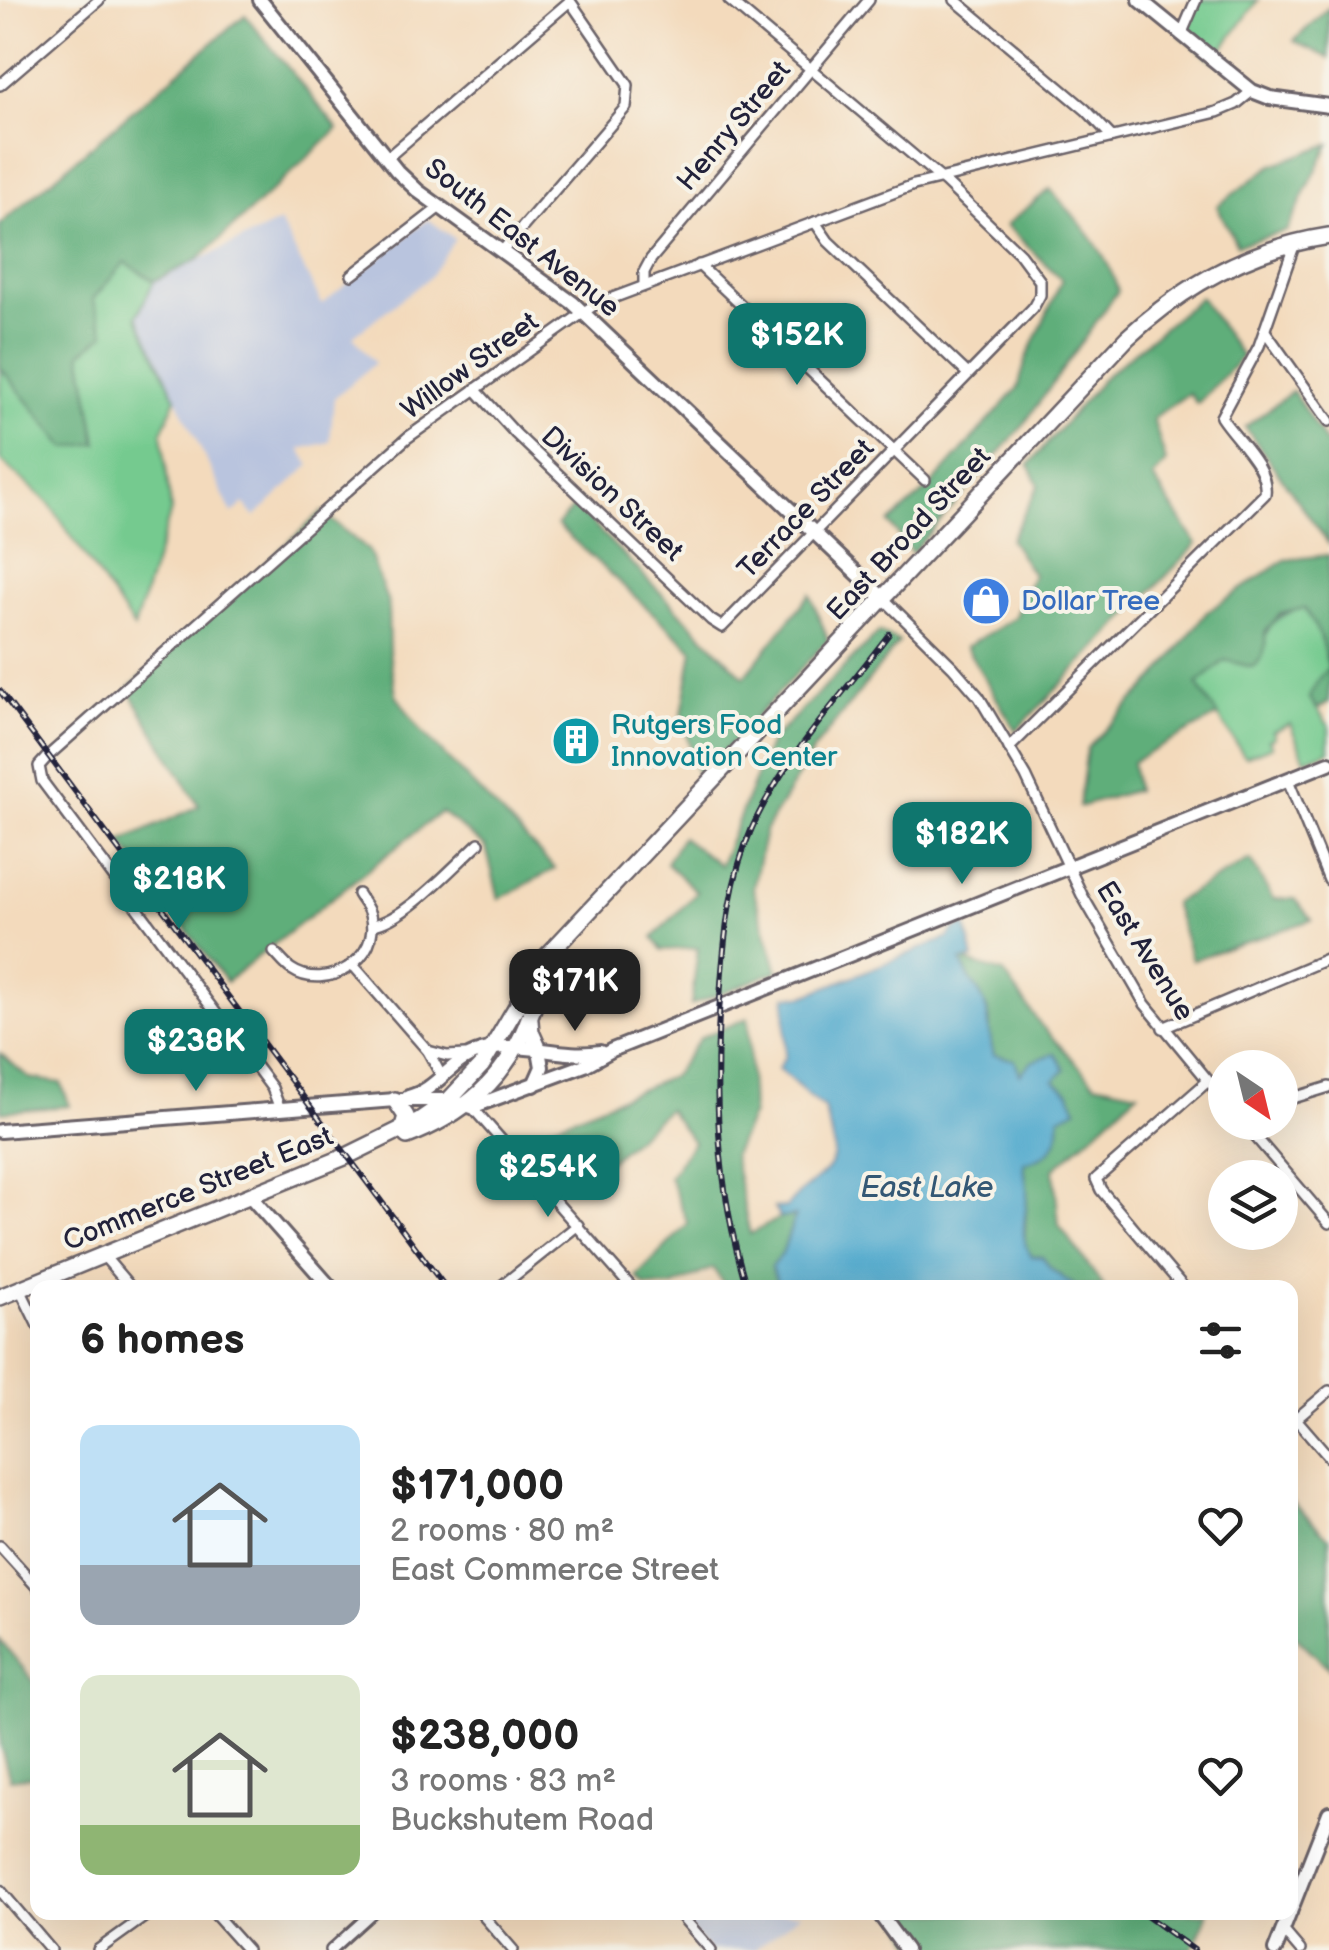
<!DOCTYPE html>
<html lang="en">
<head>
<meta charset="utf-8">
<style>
	:root { --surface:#fff; --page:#f6f6f6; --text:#222; --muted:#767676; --accent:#0f766e }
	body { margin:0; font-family:"Balsamiq Sans",sans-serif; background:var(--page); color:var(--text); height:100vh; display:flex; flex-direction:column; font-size:38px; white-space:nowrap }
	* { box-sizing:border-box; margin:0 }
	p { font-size:32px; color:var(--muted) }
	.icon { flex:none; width:55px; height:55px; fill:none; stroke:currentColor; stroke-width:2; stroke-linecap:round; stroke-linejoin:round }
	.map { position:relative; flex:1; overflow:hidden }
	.side { position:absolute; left:30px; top:1280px; width:1268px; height:640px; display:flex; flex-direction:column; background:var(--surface); border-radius:20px; box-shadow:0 10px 40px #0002 }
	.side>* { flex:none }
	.needle { width:65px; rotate:145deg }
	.buttons { position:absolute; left:1208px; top:1050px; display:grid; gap:20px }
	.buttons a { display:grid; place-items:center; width:90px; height:90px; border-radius:50%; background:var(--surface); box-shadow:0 10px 40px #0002; font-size:50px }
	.price { position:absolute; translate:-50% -85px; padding:0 22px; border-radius:20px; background:var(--accent); color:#fff; font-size:32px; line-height:65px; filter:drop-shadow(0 2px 5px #0008) }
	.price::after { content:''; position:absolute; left:50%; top:60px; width:30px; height:22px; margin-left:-15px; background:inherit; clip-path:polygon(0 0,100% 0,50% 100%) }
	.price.selected { background:#222; color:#fff }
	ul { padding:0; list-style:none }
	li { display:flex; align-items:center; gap:30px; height:250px; padding:0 50px }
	li span { display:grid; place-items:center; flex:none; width:280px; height:200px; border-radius:20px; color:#555 }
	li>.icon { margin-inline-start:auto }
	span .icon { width:120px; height:120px; fill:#fffc; stroke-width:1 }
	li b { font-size:42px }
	h2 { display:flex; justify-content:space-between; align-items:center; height:120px; padding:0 50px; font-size:42px }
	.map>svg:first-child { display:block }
</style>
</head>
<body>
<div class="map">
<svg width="1329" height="1950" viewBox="0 0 1329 1950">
	<rect width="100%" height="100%" fill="#f7f3e8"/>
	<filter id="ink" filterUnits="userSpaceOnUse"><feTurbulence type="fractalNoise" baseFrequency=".01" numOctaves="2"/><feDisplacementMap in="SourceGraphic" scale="20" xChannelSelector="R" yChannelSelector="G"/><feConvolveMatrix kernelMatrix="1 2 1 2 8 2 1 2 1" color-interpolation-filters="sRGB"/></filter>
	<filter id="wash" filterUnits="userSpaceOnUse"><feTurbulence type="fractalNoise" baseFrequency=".0048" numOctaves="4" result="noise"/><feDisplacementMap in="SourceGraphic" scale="40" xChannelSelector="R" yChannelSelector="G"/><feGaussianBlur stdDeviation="2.25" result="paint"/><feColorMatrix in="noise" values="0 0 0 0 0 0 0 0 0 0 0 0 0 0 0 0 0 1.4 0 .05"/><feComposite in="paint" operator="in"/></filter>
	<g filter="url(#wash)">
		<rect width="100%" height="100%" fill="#f3dabc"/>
		<g fill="#b9c4de">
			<polygon points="428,219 455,239 430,277 353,336 375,363 334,398 330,442 300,449 310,465 255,517 244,504 232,514 137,316 154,281 280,222 322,304"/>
			<polygon points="676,1913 801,1913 754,1950 709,1950"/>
		</g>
		<g fill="#74ca8f" stroke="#4b7665" stroke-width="2.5">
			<polygon points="1196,0 1258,0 1214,61 1181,35"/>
			<polygon points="125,261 154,281 137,316 176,398 162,432 171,511 134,628 49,503 0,460 0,367 24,394 97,443 81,353 93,299"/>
			<path d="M1305 607 1320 636 1329 669 1320 677 1309 697 1329 726V751L1305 760 1290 724 1273 731 1275 737 1269 740 1272 746 1245 757 1197 684 1225 660 1252 667 1258 663C1266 627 1268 618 1305 607Z"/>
		</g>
		<g fill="#5fae7a" stroke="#40685a" stroke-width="2.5">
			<polygon points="1329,7 1329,58 1294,41"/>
			<polygon points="245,15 338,129 199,259 154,281 125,262 93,299 105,334 81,353 97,443 66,448 0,367 0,224"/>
			<polygon points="1329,144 1287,231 1237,245 1217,206 1272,165"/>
			<path d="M1050 189C1077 219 1107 250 1118 291L1022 427 912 553 889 523 927 490 1018 388 1026 360 1062 280 1006 225Z"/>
			<polygon points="1200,297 1242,357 1197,404 1189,393 1153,418 1166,462 1153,478 1197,544 1016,731 966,647 1014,618 1033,575 1010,540 1039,485 1029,465 1104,377"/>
			<polygon points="1293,391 1329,448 1329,544 1245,427"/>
			<polygon points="575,506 744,677 810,594 828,640 698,779 682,714 693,650 557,525"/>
			<polygon points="322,512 369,551 388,603 389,652 396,695 421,731 555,869 499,899 486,847 441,812 226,982 121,842 199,806 128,689"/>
			<path d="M1329 555V702L1317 709 1309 697 1320 677 1329 668 1320 636 1305 608 1280 614 1265 632C1266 648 1266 657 1252 667L1225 660 1197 684 1218 716 1132 762 1136 790 1079 807 1087 748 1156 678 1207 612 1285 560Z"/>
			<polygon points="879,632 899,642 815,748 765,831 753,889 778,971 691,1005 698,948 662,950 653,938 697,892 666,863 682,837 720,865 770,742"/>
			<polygon points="1250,860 1273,899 1295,899 1312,920 1192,960 1173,903"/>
			<path d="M961 960 1004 973 1040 1024 1095 1083 1138 1092 1054 1169 1059 1225 1104 1287H1076L1051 1269 1042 1257 1031 1256 1024 1245 1027 1192 1024 1162C1050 1158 1061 1143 1059 1117L1077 1108C1054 1061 1020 1089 994 1055 986 1043 992 1028 989 1016 984 994 967 981 961 960Z"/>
			<polygon points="748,1018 752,1114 733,1155 750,1234 780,1218 795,1216 782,1254 771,1267 779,1287 725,1287 713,1268 672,1287 646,1287 636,1277 688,1224 669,1177 693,1142 668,1109 590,1178 549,1127 673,1076 701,1037"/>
			<polygon points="0,1053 29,1078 61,1083 70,1106 1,1112"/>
			<polygon points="1290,1500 1329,1538 1329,1668 1290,1631"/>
			<polygon points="0,1640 37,1685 37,1776 10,1779 0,1745"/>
			<polygon points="898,1913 1208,1913 1192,1950 917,1950"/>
		</g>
		<path fill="#50a9cd" stroke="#396684" stroke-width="2.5" d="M966 925 974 959 961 961C966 978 979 988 985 1005 991 1021 988 1038 994 1055L1015 1060 1020 1074 1031 1062 1055 1053 1065 1070 1054 1080 1069 1092 1077 1109 1059 1117C1061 1144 1050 1157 1024 1163 1024 1171 1026 1180 1027 1189 1028 1212 1017 1235 1031 1256L1042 1257 1051 1269 1076 1287H779L771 1267 782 1254 795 1216 780 1218 774 1208 787 1207C799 1186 835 1176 834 1150 833 1136 827 1121 824 1108 805 1096 795 1081 778 1069L785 1057 786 996H804L948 938 955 929Z"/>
	</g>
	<g filter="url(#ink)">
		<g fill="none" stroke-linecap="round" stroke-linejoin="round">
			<g stroke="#6b6268" stroke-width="14">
				<g id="street">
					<polyline points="955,0 1086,110 1112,137"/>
					<polyline points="1181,35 1196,0"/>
					<polyline points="0,85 99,0"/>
					<polyline points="387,158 570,1 628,85 626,107 503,250"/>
					<polyline points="815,222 828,241 968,374"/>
					<polyline points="699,265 925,480"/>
					<polyline points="352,275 440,207"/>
					<polyline points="644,285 644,272 651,259 869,0"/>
					<polyline points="1265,331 1329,421"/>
					<polyline points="475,389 516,434 711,620 722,627 1033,308 1040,295 1040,281 1020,254 945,182 729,0"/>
					<polyline points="883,598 953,667 979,697 1026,776 1082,895 1145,1004 1225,1101"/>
					<path d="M1009 748 1265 494C1269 467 1235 439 1221 417L1259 346 1295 243"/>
					<polyline points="1288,780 1329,880"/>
					<path d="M372 925C403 922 455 865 479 843"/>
					<path d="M274 952C279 957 285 965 291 969 326 993 383 958 370 915 368 907 362 901 358 894"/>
					<polyline points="353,965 428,1051 442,1077"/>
					<polyline points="1163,1028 1329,958"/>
					<polyline points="428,1051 447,1056 465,1055"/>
					<polyline points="1280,1102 1329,1087"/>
					<polyline points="472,1107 632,1288"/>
					<polyline points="280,1109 272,1088 42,781 39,766 48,756 407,438 594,305 914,185 1217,112 1236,104 1252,91"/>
					<polyline points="1243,1122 1329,1223"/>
					<polyline points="103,1255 131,1288"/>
					<polyline points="499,1288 578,1225"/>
					<polyline points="1184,1288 1101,1190 1096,1179 1208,1081"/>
					<polyline points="20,1289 38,1326"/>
					<polyline points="1290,1412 1329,1457"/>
					<polyline points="1296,1419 1329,1391"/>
					<polyline points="0,1546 38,1588"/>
					<polyline points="0,1890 51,1950"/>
					<polyline points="213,1912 247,1950"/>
					<polyline points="480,1912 513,1950"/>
					<polyline points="678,1912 711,1950"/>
					<polyline points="1283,1930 1300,1950"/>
					<polyline points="98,1950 151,1912"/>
					<polyline points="331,1950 373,1912"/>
				</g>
			</g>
			<g stroke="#6b6268" stroke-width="18">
				<g id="secondary">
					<polyline points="260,0 397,171 418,191 573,303 883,598"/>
					<polyline points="1140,0 1252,91 1270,98 1329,106"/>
					<polyline points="534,1085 542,1067 539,1050"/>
					<path d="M408 1097C438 1090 450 1060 481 1051 521 1039 559 1059 600 1052"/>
					<polyline points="0,1131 395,1100 449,1100 472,1107 585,1065 612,1050 1329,763"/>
					<polyline points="250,1196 331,1288"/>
					<polyline points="878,1912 906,1950"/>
					<polyline points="1290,1912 1329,1813"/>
					<polyline points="1275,1950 1290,1912"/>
				</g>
			</g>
			<g stroke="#6b6268" stroke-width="20">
				<g id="highway">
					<polyline points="530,1021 531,1032 539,1050"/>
					<polyline points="395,1100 406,1116 402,1130"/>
					<path d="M407 1136C461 1116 504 1080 526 1026 534 1006 541 986 551 967"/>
					<path d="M0 1297 347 1156 420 1120 449 1100 482 1065 546 957 1127 338C1185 284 1251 248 1329 236"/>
				</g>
			</g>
			<use href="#street" stroke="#fff" stroke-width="9"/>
			<use href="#secondary" stroke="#fff" stroke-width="12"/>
			<use href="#highway" stroke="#fff" stroke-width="15"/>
			<g stroke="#22223b" stroke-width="6">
				<g id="rail">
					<polyline points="0,691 446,1288"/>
					<path d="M747 1288C716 1188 713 1087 721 984 725 930 730 878 752 828 784 757 842 696 889 634"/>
					<polyline points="1141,1912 1194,1950"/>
				</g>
			</g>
			<use href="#rail" stroke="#f7f3e8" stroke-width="2.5" stroke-dasharray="8" stroke-linecap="butt"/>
		</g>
	</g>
	<defs>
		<g id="shop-disc" transform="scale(2.5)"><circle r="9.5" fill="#3f7fe0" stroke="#f7f3e8"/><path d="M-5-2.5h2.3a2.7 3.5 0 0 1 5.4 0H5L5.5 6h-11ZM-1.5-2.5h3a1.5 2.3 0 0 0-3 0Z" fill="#fff"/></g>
		<g id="building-disc" transform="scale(2.5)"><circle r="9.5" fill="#0f9aa8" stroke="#f7f3e8"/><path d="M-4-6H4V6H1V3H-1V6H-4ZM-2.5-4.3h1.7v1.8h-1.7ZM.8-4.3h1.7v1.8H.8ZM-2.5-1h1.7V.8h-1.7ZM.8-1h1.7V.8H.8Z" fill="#fff"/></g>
	</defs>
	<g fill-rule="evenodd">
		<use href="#shop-disc" x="986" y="601"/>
		<use href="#building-disc" x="576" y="741"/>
	</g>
	<g text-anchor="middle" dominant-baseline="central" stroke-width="8" stroke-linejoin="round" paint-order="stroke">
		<g font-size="28" fill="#22223b" stroke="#f7f3e8">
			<text transform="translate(734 126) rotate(-50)">Henry Street</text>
			<text transform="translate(522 238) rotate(38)">South East Avenue</text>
			<text transform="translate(470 366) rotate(-36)">Willow Street</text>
			<text transform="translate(612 494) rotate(43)">Division Street</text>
			<text transform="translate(806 509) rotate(-46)">Terrace Street</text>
			<text transform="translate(909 534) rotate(-47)">East Broad Street</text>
			<text transform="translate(1145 951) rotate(58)">East Avenue</text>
			<text transform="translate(198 1189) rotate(-22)">Commerce Street East</text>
		</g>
		<g font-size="28" fill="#366cbe" stroke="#f7f3e8" text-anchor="start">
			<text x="1021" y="601">Dollar Tree</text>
		</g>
		<g font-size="28" fill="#0d838f" stroke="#f7f3e8" text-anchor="start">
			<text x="611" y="725">Rutgers Food<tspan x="611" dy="32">Innovation Center</tspan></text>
		</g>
		<g font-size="30" font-style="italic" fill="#345875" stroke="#f7f3e8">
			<text x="927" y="1188">East Lake</text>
		</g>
	</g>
</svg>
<div class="buttons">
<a><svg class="needle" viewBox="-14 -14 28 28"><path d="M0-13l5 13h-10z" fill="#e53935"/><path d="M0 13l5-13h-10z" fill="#767676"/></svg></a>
<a><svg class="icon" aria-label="layers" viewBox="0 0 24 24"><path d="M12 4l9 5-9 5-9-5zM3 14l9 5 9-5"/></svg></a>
</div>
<b class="price" style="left:797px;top:388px">$152K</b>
<b class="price" style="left:962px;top:887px">$182K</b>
<b class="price" style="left:179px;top:932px">$218K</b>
<b class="price selected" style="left:575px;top:1034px">$171K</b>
<b class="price" style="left:196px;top:1094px">$238K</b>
<b class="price" style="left:548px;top:1220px">$254K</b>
<section class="side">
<h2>6 homes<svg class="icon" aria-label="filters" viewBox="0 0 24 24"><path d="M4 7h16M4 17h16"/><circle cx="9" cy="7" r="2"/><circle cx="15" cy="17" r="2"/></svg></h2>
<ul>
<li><span style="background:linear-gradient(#bfe0f5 70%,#9aa5b1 0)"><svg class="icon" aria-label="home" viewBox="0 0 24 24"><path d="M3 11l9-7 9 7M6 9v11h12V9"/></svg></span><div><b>$171,000</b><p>2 rooms · 80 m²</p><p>East Commerce Street</p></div><svg class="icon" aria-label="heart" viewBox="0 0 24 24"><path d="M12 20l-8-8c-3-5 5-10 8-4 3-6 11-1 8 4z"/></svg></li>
<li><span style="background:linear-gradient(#dfe7d0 75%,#8fb573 0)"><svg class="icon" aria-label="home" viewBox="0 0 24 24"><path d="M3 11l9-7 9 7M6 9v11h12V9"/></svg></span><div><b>$238,000</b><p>3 rooms · 83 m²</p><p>Buckshutem Road</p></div><svg class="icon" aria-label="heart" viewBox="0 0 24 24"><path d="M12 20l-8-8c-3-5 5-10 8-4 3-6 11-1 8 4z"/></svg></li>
</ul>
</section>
</div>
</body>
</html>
